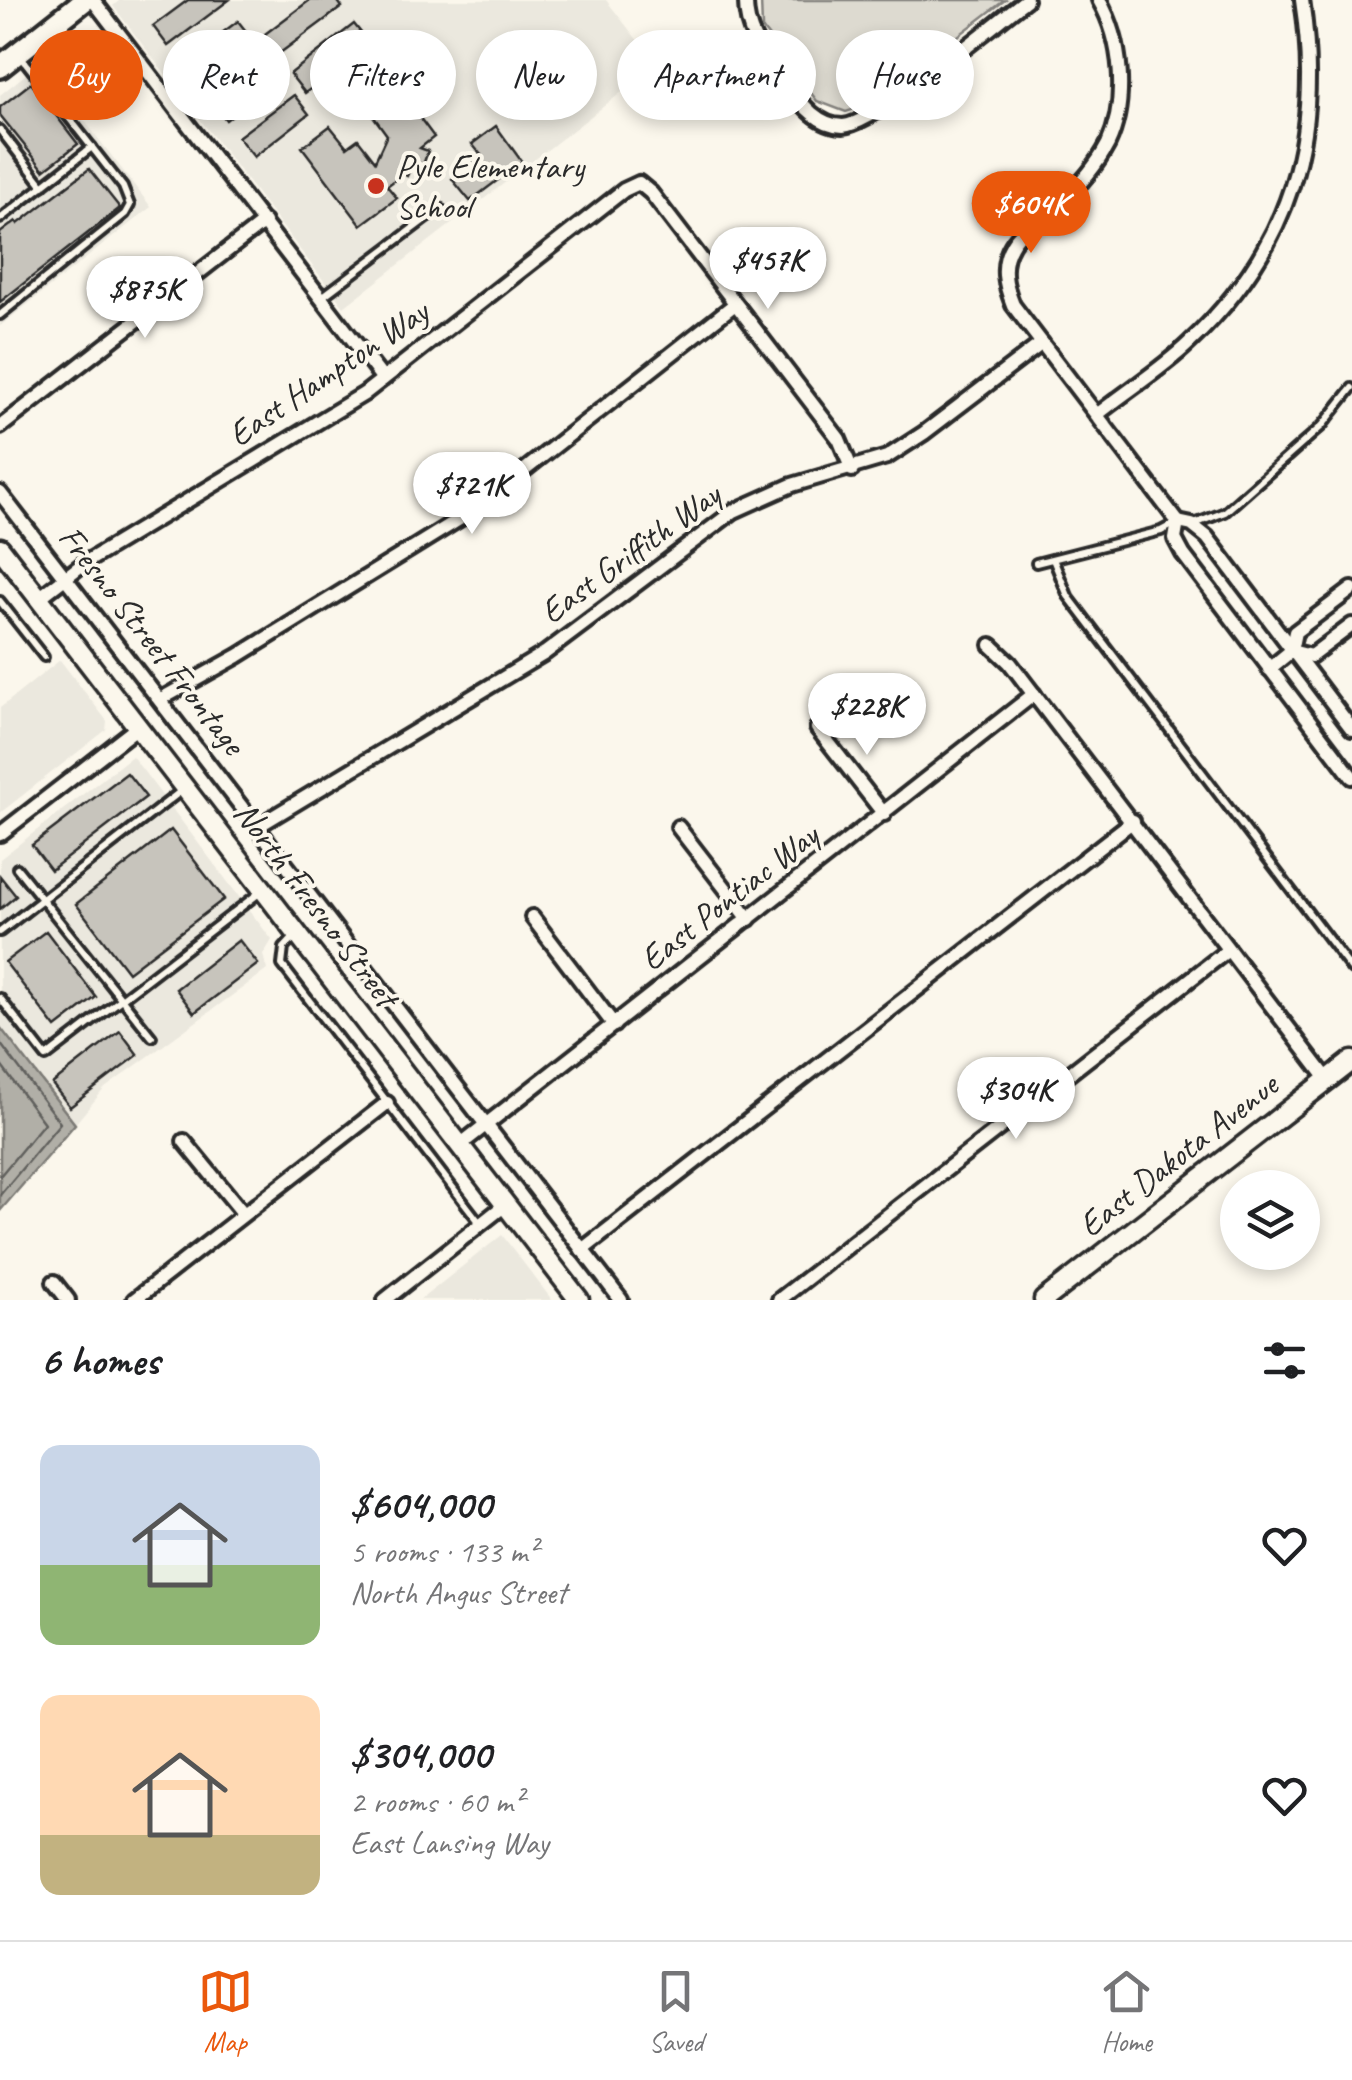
<!DOCTYPE html>
<html lang="en">
<head>
<meta charset="utf-8">
<style>
	:root { --surface:#fff; --page:#f6f6f6; --text:#202124; --muted:#757577; --line:#e0e0e0; --accent:#ea580c }
	body { margin:0; font-family:Caveat,sans-serif; background:var(--page); color:var(--text); height:100vh; display:flex; flex-direction:column; font-size:38px; white-space:nowrap }
	* { box-sizing:border-box; margin:0 }
	p { font-size:32px; color:var(--muted) }
	.icon { flex:none; width:55px; height:55px; fill:none; stroke:currentColor; stroke-width:2; stroke-linecap:round; stroke-linejoin:round }
	.map { position:relative; height:1300px; overflow:hidden }
	.sheet { display:flex; flex-direction:column; background:var(--surface); flex:1 }
	.sheet>* { flex:none }
	.guide { position:absolute; left:30px; top:30px; width:1292px; height:90px; display:flex; gap:20px }
	.tools { position:absolute; left:1220px; top:1170px; display:grid; gap:20px }
	.tools a { display:grid; place-items:center; width:100px; height:100px; border-radius:50%; background:var(--surface); box-shadow:0 5px 15px #0003; font-size:50px }
	.price { position:absolute; translate:-50% -85px; padding:0 22px; border-radius:35px; background:#fff; color:#222; font-size:32px; line-height:65px; filter:drop-shadow(0 2px 5px #0008) }
	.price::after { content:''; position:absolute; left:50%; top:60px; width:30px; height:22px; margin-left:-15px; background:inherit; clip-path:polygon(0 0,100% 0,50% 100%) }
	.price.current { background:var(--accent); color:#fff }
	ul { padding:0; list-style:none }
	li { display:flex; align-items:center; gap:30px; height:250px; padding:0 40px }
	li span { display:grid; place-items:center; flex:none; width:280px; height:200px; border-radius:20px; color:#555 }
	li>.icon { margin-inline-start:auto }
	span .icon { width:120px; height:120px; fill:#fffc; stroke-width:1 }
	li b { font-size:42px }
	h2 { display:flex; justify-content:space-between; align-items:center; height:120px; padding:0 40px; font-size:42px }
	.chip { padding:0 35px; border-radius:45px; background:var(--surface); box-shadow:0 5px 15px #0003; font-size:35px; line-height:90px }
	.chip.current { background:var(--accent); color:#fff }
	.tab-bar { display:flex; justify-content:space-around; align-items:center; height:140px; border-top:2px solid var(--line); background:var(--surface); font-size:28px; color:var(--muted) }
	.tab-bar a { display:grid; justify-items:center; gap:5px }
	.tab-bar .current { color:var(--accent) }
	.map>svg:first-child { display:block }
</style>
</head>
<body>
<div class="map">
<svg width="1352" height="1300" viewBox="0 0 1352 1300">
	<rect width="100%" height="100%" fill="#fbf7ec"/>
	<filter id="ink" filterUnits="userSpaceOnUse"><feTurbulence type="fractalNoise" baseFrequency=".01" numOctaves="2"/><feDisplacementMap in="SourceGraphic" scale="20" xChannelSelector="R" yChannelSelector="G"/><feConvolveMatrix kernelMatrix="1 2 1 2 8 2 1 2 1" color-interpolation-filters="sRGB"/></filter>
	<g filter="url(#ink)">
		<g fill="#ebe8de">
			<polygon points="120,0 606,0 657,65 344,307 113,6"/>
			<polygon points="40,63 151,207 0,326 0,95"/>
			<polygon points="60,660 107,721 106,730 0,813 0,708"/>
			<polygon points="132,756 272,940 263,955 267,970 105,1088 75,1124 0,1027 0,859"/>
			<polygon points="502,1235 552,1300 420,1300"/>
		</g>
		<polygon fill="#dddad0" stroke="#84827e" stroke-width="2.5" points="761,0 1005,0 868,105 846,112 817,101 762,28"/>
		<polygon fill="#b1afa7" stroke="#7b7a75" stroke-width="2.5" points="0,1027 75,1124 0,1211"/>
		<g fill="none" stroke-linecap="round" stroke-linejoin="round">
			<g stroke="#61605d" stroke-width="2.5">
				<polyline points="0,1043 60,1123 0,1195"/>
				<polyline points="0,1064 44,1123 0,1176"/>
			</g>
		</g>
		<g fill="#c7c4bc" stroke="#2b2b2b" stroke-width="2.5">
			<polygon points="188,0 229,0 168,46 153,26"/>
			<polygon points="310,0 337,0 342,7 276,56 261,37"/>
			<polygon points="238,21 253,40 196,82 182,63"/>
			<polygon points="354,24 370,44 305,93 290,74"/>
			<polygon points="265,58 281,77 226,120 211,100"/>
			<polygon points="417,72 434,95 414,110 434,137 420,148 428,151 423,165 414,161 407,176 403,174 387,186 397,198 361,225 302,147 330,126 347,147 358,139 375,161 387,135 368,109"/>
			<polygon points="31,83 78,144 44,170 0,115 0,107"/>
			<polygon points="294,95 309,114 254,157 238,137"/>
			<polygon points="496,126 522,162 470,201 452,179 482,156 472,144"/>
			<polygon points="89,169 120,208 0,302 0,233 16,221 18,224"/>
			<polygon points="127,773 146,797 51,870 32,845"/>
			<polygon points="171,830 224,899 128,972 76,904"/>
			<polygon points="0,876 16,896 0,909"/>
			<polygon points="46,931 96,997 56,1028 5,962"/>
			<polygon points="239,940 258,964 194,1013 176,989"/>
			<polygon points="120,1031 138,1055 70,1107 52,1084"/>
		</g>
		<g fill="none" stroke-linecap="round" stroke-linejoin="round">
			<g stroke="#2b2b2b" stroke-width="14">
				<g id="service">
					<polyline points="0,130 43,186"/>
					<polyline points="0,219 92,147"/>
					<polyline points="322,297 440,208"/>
					<polyline points="0,315 125,214 130,205 123,187 19,54"/>
					<polyline points="1192,525 1225,512 1322,426 1352,388"/>
					<polyline points="1053,559 1068,596 1352,970"/>
					<polyline points="1036,563 1161,531 1178,522"/>
					<polyline points="0,601 44,657"/>
					<polyline points="17,868 152,1037"/>
					<polyline points="0,932 181,791"/>
					<polyline points="297,934 284,948 282,965 480,1223"/>
					<polyline points="0,998 46,1057 263,890"/>
				</g>
			</g>
			<g stroke="#2b2b2b" stroke-width="20">
				<g id="minor">
					<polyline points="93,0 383,379"/>
					<path d="M746 0C745 34 764 55 784 81 799 100 816 126 843 126 876 124 993 25 1026 0"/>
					<path d="M1099 0C1122 40 1128 101 1108 144 1096 167 1078 187 1059 204 1045 218 1022 227 1012 245 1000 265 1005 285 1013 305L1178 522 1175 539 1183 554 1352 777"/>
					<path d="M1098 414C1128 390 1162 369 1189 343 1291 247 1323 136 1302 0"/>
					<polyline points="0,427 264,222"/>
					<polyline points="0,493 621,1300"/>
					<polyline points="1178,522 1192,525 1207,537 1352,729"/>
					<polyline points="39,598 83,564 364,394 624,190 639,183 651,193 839,439 852,470"/>
					<polyline points="991,645 1010,663 1328,1080"/>
					<polyline points="1291,651 1311,656 1352,625"/>
					<polyline points="1269,669 1291,651 1295,632 1352,589"/>
					<polyline points="161,699 238,656 474,510 735,304"/>
					<polyline points="817,728 884,814"/>
					<polyline points="258,826 545,653 734,511 792,485 887,457 924,433 1042,343"/>
					<polyline points="678,827 749,919"/>
					<polyline points="0,834 139,726"/>
					<polyline points="532,917 614,1025"/>
					<polyline points="184,1141 243,1213"/>
					<polyline points="460,1145 1034,694"/>
					<polyline points="582,1250 1133,821"/>
					<polyline points="54,1282 68,1300"/>
					<polyline points="134,1300 387,1103"/>
					<polyline points="385,1300 505,1205"/>
					<polyline points="779,1300 1228,950"/>
				</g>
			</g>
			<g stroke="#2b2b2b" stroke-width="25">
				<polyline id="tertiary" points="1044,1300 1352,1061"/>
			</g>
			<g stroke="#2b2b2b" stroke-width="25">
				<polyline id="secondary" points="0,548 579,1300"/>
			</g>
			<g stroke="#2b2b2b" stroke-width="28">
				<polyline id="primary" points="0,67 85,0"/>
			</g>
			<use href="#service" stroke="#fbf7ec" stroke-width="6"/>
			<use href="#minor" stroke="#fbf7ec" stroke-width="12"/>
			<use href="#tertiary" stroke="#fbf7ec" stroke-width="18"/>
			<use href="#secondary" stroke="#fbf7ec" stroke-width="18"/>
			<use href="#primary" stroke="#fbf7ec" stroke-width="20"/>
		</g>
	</g>
	<circle fill="#c8321e" stroke="#fbf7ec" stroke-width="4" cx="376" cy="186" r="10"/>
	<g text-anchor="middle" dominant-baseline="central" stroke-width="8" stroke-linejoin="round" paint-order="stroke">
		<g font-size="35" fill="#2b2b2b" stroke="#fbf7ec" text-anchor="start">
			<text x="396" y="166">Pyle Elementary<tspan x="396" dy="40">School</tspan></text>
		</g>
		<g font-size="35" fill="#2b2b2b" stroke="#fbf7ec">
			<text transform="translate(328 373) rotate(-34)">East Hampton Way</text>
			<text transform="translate(630 553) rotate(-36)">East Griffith Way</text>
			<text transform="translate(152 640) rotate(52)">Fresno Street Frontage</text>
			<text transform="translate(729 897) rotate(-38)">East Pontiac Way</text>
			<text transform="translate(316 904) rotate(53)">North Fresno Street</text>
			<text transform="translate(1178 1155) rotate(-38)">East Dakota Avenue</text>
		</g>
	</g>
</svg>
<div class="tools">
<a><svg class="icon" aria-label="layers" viewBox="0 0 24 24"><path d="M12 4l9 5-9 5-9-5zM3 14l9 5 9-5"/></svg></a>
</div>
<b class="price current" style="left:1031px;top:256px">$604K</b>
<b class="price" style="left:768px;top:312px">$457K</b>
<b class="price" style="left:145px;top:341px">$875K</b>
<b class="price" style="left:472px;top:537px">$721K</b>
<b class="price" style="left:867px;top:758px">$228K</b>
<b class="price" style="left:1016px;top:1142px">$304K</b>
<div class="guide">
<a class="chip current">Buy</a>
<a class="chip">Rent</a>
<a class="chip">Filters</a>
<a class="chip">New</a>
<a class="chip">Apartment</a>
<a class="chip">House</a>
</div>
</div>
<section class="sheet">
<h2>6 homes<svg class="icon" aria-label="filters" viewBox="0 0 24 24"><path d="M4 7h16M4 17h16"/><circle cx="9" cy="7" r="2"/><circle cx="15" cy="17" r="2"/></svg></h2>
<ul>
<li><span style="background:linear-gradient(#c9d6e8 60%,#8fb573 0)"><svg class="icon" aria-label="home" viewBox="0 0 24 24"><path d="M3 11l9-7 9 7M6 9v11h12V9"/></svg></span><div><b>$604,000</b><p>5 rooms · 133 m²</p><p>North Angus Street</p></div><svg class="icon" aria-label="heart" viewBox="0 0 24 24"><path d="M12 20l-8-8c-3-5 5-10 8-4 3-6 11-1 8 4z"/></svg></li>
<li><span style="background:linear-gradient(#ffd9b3 70%,#c2b280 0)"><svg class="icon" aria-label="home" viewBox="0 0 24 24"><path d="M3 11l9-7 9 7M6 9v11h12V9"/></svg></span><div><b>$304,000</b><p>2 rooms · 60 m²</p><p>East Lansing Way</p></div><svg class="icon" aria-label="heart" viewBox="0 0 24 24"><path d="M12 20l-8-8c-3-5 5-10 8-4 3-6 11-1 8 4z"/></svg></li>
</ul>
</section>
<nav class="tab-bar">
<a class="current"><svg class="icon" aria-label="map" viewBox="0 0 24 24"><path d="M3 6l6-2 6 2 6-2v14l-6 2-6-2-6 2zM9 4v14M15 6v14"/></svg>Map</a>
<a><svg class="icon" aria-label="saved" viewBox="0 0 24 24"><path d="M7 4h10v16l-5-4-5 4z"/></svg>Saved</a>
<a><svg class="icon" aria-label="home" viewBox="0 0 24 24"><path d="M3 11l9-7 9 7M6 9v11h12V9"/></svg>Home</a>
</nav>
</body>
</html>
